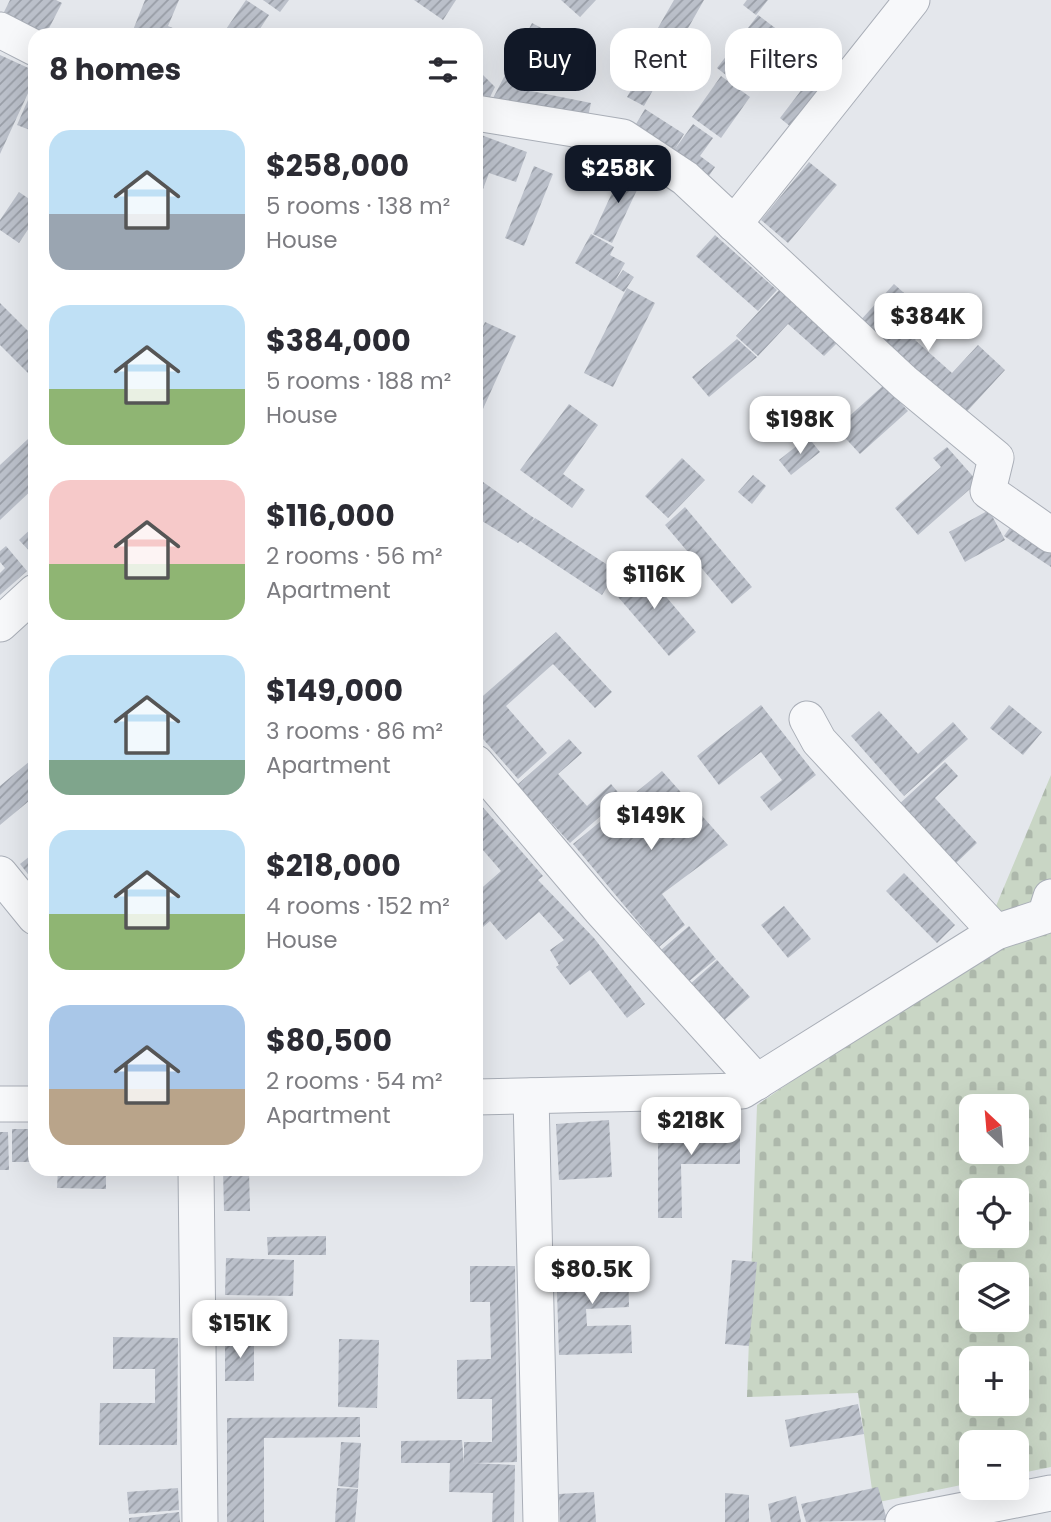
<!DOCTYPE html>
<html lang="en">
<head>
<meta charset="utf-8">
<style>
	:root { --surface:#fff; --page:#f7f7f7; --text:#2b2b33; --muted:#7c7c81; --accent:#111827 }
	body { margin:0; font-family:Poppins,sans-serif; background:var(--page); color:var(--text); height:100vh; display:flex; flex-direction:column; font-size:26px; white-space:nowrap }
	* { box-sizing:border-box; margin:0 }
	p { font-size:23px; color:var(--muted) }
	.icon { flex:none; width:38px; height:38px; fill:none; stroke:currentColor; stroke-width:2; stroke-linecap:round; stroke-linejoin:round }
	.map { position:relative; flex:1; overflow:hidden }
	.drawer { position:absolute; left:28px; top:28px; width:455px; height:1148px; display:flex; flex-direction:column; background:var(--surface); border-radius:21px; box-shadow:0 7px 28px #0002 }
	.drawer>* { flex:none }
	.guide { position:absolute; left:504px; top:28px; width:441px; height:63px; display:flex; gap:14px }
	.needle { width:46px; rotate:334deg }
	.controls { position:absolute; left:959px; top:1094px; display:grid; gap:14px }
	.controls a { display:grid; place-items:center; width:70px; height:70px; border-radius:14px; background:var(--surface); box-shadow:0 7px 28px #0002; font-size:35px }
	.price { position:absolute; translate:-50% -60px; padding:0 16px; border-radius:14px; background:#fff; color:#222; font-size:23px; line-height:46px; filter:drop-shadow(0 2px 4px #0008) }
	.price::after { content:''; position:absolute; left:50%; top:42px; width:21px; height:16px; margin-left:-10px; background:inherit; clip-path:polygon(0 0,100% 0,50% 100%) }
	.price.selected { background:var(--accent); color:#fff }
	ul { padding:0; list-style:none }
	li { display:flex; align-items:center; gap:21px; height:175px; padding:0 21px }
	li span { display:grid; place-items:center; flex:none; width:196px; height:140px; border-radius:21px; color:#555 }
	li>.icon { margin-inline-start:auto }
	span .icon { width:84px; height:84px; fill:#fffc; stroke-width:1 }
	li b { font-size:30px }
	h2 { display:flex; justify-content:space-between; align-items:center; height:84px; padding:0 21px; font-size:30px }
	.pill { padding:0 24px; border-radius:21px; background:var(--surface); box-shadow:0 7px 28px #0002; font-size:24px; line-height:63px }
	.pill.selected { background:var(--accent); color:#fff }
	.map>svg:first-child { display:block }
</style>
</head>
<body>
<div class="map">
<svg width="1051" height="1522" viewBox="0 0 1051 1522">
	<defs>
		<pattern id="cemetery-stones" width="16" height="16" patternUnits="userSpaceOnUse" patternTransform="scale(1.75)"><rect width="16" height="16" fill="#c9d6c5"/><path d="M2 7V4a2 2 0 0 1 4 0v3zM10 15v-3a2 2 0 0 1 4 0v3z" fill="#adb8ab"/></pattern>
		<pattern id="building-hatch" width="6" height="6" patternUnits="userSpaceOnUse" patternTransform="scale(1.75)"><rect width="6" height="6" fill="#bbc0ca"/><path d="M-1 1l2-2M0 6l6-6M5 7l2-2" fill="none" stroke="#989da6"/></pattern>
	</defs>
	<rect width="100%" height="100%" fill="#e4e7ec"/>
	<path fill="url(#cemetery-stones)" fill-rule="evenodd" d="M1051 775V1467L1017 1474V1442H971V1483L874 1503 858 1393 747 1397 757 1105 975 956ZM971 1106H1017V1152H971ZM971 1190H1017V1236H971ZM971 1274H1017V1320H971ZM971 1358H1017V1404H971Z"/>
	<g fill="url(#building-hatch)">
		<polygon points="10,0 56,0 62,3 46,34 4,12"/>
		<polygon points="145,0 179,0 168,26 182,32 180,35 131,35"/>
		<polygon points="246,0 269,15 256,35 222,35"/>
		<polygon points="263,0 289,0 280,12"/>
		<polygon points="414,0 456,0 443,20"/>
		<polygon points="561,0 596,0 580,17"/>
		<polygon points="674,0 704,0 644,106 627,97 650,57 643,54"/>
		<polygon points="747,0 768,0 756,15 743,5"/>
		<polygon points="758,15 840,77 797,132 780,118 809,80 774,52 745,90 717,68"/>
		<polygon points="532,23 555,35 526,90 591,103 587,121 491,102"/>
		<polygon points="0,55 35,71 35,78 0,154"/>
		<polygon points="476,68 495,87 487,103 476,97"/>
		<polygon points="721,76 750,97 721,138 692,117"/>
		<polygon points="35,84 35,132 17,125"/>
		<polygon points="645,109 684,134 675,149 693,124 713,138 700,156 715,167 706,180 633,129"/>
		<polygon points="476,133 527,152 516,182 489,173 476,208"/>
		<polygon points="809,162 837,185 788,243 761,220"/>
		<polygon points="534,166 553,174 524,246 505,238"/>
		<polygon points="624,167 644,175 612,243 593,234"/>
		<polygon points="19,192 35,203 35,219 19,243 0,230 0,220"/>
		<polygon points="591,234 614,247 610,255 625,263 615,281 623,270 634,277 624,292 575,263"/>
		<polygon points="715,235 777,290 758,311 696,256"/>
		<polygon points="894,284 933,319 915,340 952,373 978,345 1005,370 961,418 857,324"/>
		<polygon points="627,288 655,303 613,387 584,373"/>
		<polygon points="780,289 838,342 824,356 788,324 758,356 736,336"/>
		<polygon points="0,303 35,338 35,380 0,345"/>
		<polygon points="485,322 516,336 482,411 476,408 476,342"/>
		<polygon points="737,339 757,357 709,397 692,377"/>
		<polygon points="884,385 908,411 860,454 836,428"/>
		<polygon points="569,404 598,425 563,474 585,490 572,508 520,470"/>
		<polygon points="808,437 820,452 791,475 779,460"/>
		<polygon points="28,439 35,446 35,487 0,520 0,465"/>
		<polygon points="947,447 978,482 918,535 895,508 941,467 933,458"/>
		<polygon points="682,458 705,480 668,518 645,496"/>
		<polygon points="753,475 766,486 752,504 738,492"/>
		<polygon points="476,477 534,518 530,524 535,518 617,571 602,595 520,541 518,543 482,521 476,527"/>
		<polygon points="685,507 752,587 732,604 665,525"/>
		<polygon points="989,510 1005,540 965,562 949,532"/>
		<polygon points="1016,519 1051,542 1051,567 1004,536"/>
		<polygon points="35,525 35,557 19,540"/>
		<polygon points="6,546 27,571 0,595 0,573 5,568 0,562 0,551"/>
		<polygon points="640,566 696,632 669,656 612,590"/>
		<polygon points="556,632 612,692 595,708 553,664 506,706 547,753 518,779 476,731 476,702"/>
		<polygon points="761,705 816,775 771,811 760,797 782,780 761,752 719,785 697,756"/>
		<polygon points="1009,705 1042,732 1023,755 990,728"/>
		<polygon points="879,711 918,754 953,722 968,739 904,796 851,736"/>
		<polygon points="569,739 582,753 558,774 587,806 611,784 622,797 570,843 517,785"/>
		<polygon points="30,761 35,767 35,796 0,825 0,786"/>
		<polygon points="945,762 958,776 935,798 977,843 953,866 897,806"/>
		<polygon points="662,771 728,845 662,894 685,925 659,947 573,844"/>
		<polygon points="481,805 543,876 538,880 594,938 645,1004 627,1018 590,970 570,985 556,967 559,965 550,950 564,940 539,912 506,940 490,921 476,933 476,893 501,871 476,842 476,809"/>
		<polygon points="35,852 35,883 20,864"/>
		<polygon points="904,873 955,925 937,943 886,891"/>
		<polygon points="784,906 811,939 788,958 761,925"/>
		<polygon points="689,926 716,959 688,982 661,950"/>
		<polygon points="717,960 750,997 722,1022 689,985"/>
		<polygon points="609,1120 612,1177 559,1180 556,1124"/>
		<polygon points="740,1123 740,1164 681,1164 682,1218 658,1218 658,1124"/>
		<rect x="12" y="1129" width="23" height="33"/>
		<polygon points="0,1132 8,1132 9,1170 0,1170"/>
		<polygon points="58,1169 106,1169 106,1189 57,1188"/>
		<polygon points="223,1169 249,1169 250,1211 224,1211"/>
		<polygon points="326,1236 326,1255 268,1255 267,1237"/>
		<polygon points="226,1258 294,1260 293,1296 225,1295"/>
		<polygon points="628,1258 629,1307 586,1309 587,1326 631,1325 632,1353 559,1355 556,1261"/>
		<polygon points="732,1260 757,1262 749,1346 725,1344"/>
		<polygon points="470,1266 515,1266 517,1462 472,1463 515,1465 514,1522 492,1522 493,1493 449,1492 450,1463 401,1463 401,1441 462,1440 464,1464 464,1442 492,1442 492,1399 457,1399 457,1360 491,1359 490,1302 470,1302"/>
		<polygon points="113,1337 178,1338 177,1445 99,1445 100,1403 155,1403 155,1369 113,1369"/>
		<polygon points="339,1339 379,1340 377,1408 338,1407"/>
		<rect x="225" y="1340" width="29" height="41"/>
		<polygon points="858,1404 864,1434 790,1447 785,1420"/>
		<polygon points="360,1417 360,1437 264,1438 264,1522 227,1522 227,1418"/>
		<polygon points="341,1442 361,1443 358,1488 338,1486"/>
		<polygon points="878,1487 887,1520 806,1522 801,1504"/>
		<polygon points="178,1488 179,1510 129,1514 127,1492"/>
		<polygon points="337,1488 358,1489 355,1522 335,1522"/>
		<polygon points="594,1492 596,1522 560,1522 559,1494"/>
		<polygon points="725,1493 749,1495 749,1522 725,1522"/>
		<polygon points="796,1496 801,1522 771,1522 768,1504"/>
		<polygon points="179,1512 180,1522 129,1522 129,1518"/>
	</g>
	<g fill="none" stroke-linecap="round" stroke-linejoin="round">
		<g stroke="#a9aeb7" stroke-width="37">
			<g id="minor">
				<polyline points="0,30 35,48"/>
				<polyline points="476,113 623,137 685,178 904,382 996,458 988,491 1051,535"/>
				<polyline points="734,224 912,0"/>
				<polyline points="0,624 35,592"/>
				<polyline points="807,719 819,741 996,932"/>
				<polyline points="476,763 600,909 757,1082"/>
				<polyline points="0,874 35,917"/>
				<polyline points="531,1096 541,1522"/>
				<polyline points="476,1097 742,1091 996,932 1045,916 1051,897"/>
				<polyline points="0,1104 35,1104"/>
				<polyline points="196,1169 200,1522"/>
				<polyline points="903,1522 1051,1493"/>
			</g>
		</g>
		<use href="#minor" stroke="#f7f8fa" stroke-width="35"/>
	</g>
</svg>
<div class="controls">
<a><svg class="needle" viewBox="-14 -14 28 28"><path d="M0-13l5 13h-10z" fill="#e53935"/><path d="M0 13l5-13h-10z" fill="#7c7c81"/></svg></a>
<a><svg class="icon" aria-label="locate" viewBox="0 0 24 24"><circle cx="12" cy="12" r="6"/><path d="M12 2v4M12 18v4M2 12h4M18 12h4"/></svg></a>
<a><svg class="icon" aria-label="layers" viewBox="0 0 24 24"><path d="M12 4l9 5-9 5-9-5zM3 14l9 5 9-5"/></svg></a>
<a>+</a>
<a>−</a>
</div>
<b class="price selected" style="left:618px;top:205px">$258K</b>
<b class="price" style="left:928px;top:353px">$384K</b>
<b class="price" style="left:800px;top:456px">$198K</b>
<b class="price" style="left:654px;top:611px">$116K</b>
<b class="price" style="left:651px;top:852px">$149K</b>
<b class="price" style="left:691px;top:1157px">$218K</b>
<b class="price" style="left:592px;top:1306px">$80.5K</b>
<b class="price" style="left:240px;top:1360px">$151K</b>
<div class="guide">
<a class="pill selected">Buy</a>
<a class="pill">Rent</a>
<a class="pill">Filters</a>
</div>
<section class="drawer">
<h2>8 homes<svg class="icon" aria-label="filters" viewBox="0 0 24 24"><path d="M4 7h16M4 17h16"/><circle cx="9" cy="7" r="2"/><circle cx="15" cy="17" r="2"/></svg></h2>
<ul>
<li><span style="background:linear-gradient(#bfe0f5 60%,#9aa5b1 0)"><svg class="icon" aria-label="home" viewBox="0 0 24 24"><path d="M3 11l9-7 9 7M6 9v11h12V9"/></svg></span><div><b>$258,000</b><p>5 rooms · 138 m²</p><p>House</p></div></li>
<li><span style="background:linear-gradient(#bfe0f5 60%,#8fb573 0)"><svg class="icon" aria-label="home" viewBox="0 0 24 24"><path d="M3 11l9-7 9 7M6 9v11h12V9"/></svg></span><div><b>$384,000</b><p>5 rooms · 188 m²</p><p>House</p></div></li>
<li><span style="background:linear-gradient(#f6c9c9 60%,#8fb573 0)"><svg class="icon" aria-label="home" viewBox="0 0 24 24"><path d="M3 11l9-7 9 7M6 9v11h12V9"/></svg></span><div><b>$116,000</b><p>2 rooms · 56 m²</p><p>Apartment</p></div></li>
<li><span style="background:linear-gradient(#bfe0f5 75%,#7fa58c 0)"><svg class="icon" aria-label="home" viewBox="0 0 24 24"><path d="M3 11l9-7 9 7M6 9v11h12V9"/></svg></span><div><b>$149,000</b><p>3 rooms · 86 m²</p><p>Apartment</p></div></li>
<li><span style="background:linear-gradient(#bfe0f5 60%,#8fb573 0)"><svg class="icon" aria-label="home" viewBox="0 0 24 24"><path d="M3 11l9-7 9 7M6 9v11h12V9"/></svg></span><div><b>$218,000</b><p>4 rooms · 152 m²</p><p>House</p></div></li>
<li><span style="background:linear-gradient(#a9c7e8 60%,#b9a48a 0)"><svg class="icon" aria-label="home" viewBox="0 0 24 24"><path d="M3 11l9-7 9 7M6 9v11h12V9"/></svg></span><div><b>$80,500</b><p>2 rooms · 54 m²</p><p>Apartment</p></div></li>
</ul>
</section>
</div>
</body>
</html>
